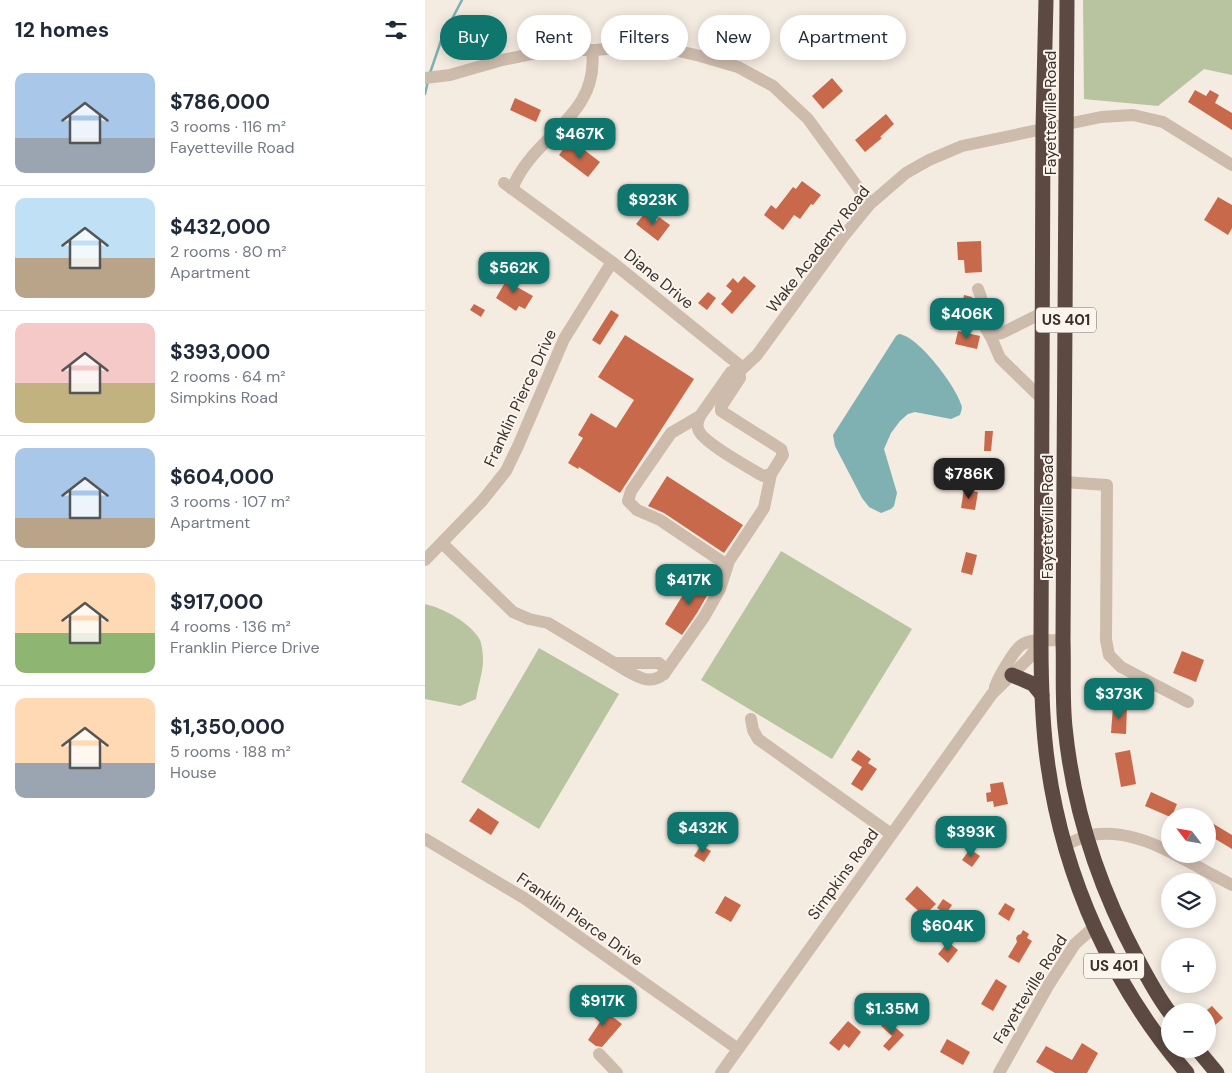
<!DOCTYPE html>
<html lang="en">
<head>
<meta charset="utf-8">
<style>
	:root { --surface:#fff; --page:#f2f2f3; --text:#1f2937; --muted:#747a83; --line:#e0e1e3; --accent:#0f766e }
	body { margin:0; font-family:"DM Sans",sans-serif; background:var(--page); color:var(--text); height:100vh; display:flex; flex-direction:column; font-size:19px; white-space:nowrap }
	* { box-sizing:border-box; margin:0 }
	p { font-size:16px; color:var(--muted) }
	.icon { flex:none; width:28px; height:28px; fill:none; stroke:currentColor; stroke-width:2; stroke-linecap:round; stroke-linejoin:round }
	.map { position:relative; flex:1; overflow:hidden }
	.side { display:flex; flex-direction:column; background:var(--surface); width:425px }
	.side>* { flex:none }
	.hud { position:absolute; left:15px; top:15px; width:475px; height:45px; display:flex; gap:10px }
	.needle { width:32px; rotate:301deg }
	.tools { position:absolute; left:736px; top:808px; display:grid; gap:10px }
	.tools a { display:grid; place-items:center; width:55px; height:55px; border-radius:50%; background:var(--surface); box-shadow:0 2px 12px #0003; font-size:25px }
	.price { position:absolute; translate:-50% -42px; padding:0 11px; border-radius:10px; background:var(--accent); color:#fff; font-size:16px; line-height:32px; filter:drop-shadow(0 1px 2px #0008) }
	.price::after { content:''; position:absolute; left:50%; top:30px; width:15px; height:11px; margin-left:-8px; background:inherit; clip-path:polygon(0 0,100% 0,50% 100%) }
	.price.current { background:#222; color:#fff }
	ul { padding:0; list-style:none }
	li { display:flex; align-items:center; gap:15px; height:125px; padding:0 15px }
	li+li { border-top:1px solid var(--line) }
	li span { display:grid; place-items:center; flex:none; width:140px; height:100px; border-radius:10px; color:#555 }
	li>.icon { margin-inline-start:auto }
	span .icon { width:60px; height:60px; fill:#fffc; stroke-width:1 }
	li b { font-size:21px }
	h2 { display:flex; justify-content:space-between; align-items:center; height:60px; padding:0 15px; font-size:21px }
	.tag { padding:0 18px; border-radius:22px; background:var(--surface); box-shadow:0 2px 12px #0003; font-size:18px; line-height:45px }
	.tag.current { background:var(--accent); color:#fff }
	main { display:flex; flex:1; min-height:0 }
	.map>svg:first-child { display:block }
</style>
</head>
<body>
<main>
<section class="side">
<h2>12 homes<svg class="icon" aria-label="filters" viewBox="0 0 24 24"><path d="M4 7h16M4 17h16"/><circle cx="9" cy="7" r="2"/><circle cx="15" cy="17" r="2"/></svg></h2>
<ul>
<li><span style="background:linear-gradient(#a9c7e8 65%,#9aa5b1 0)"><svg class="icon" aria-label="home" viewBox="0 0 24 24"><path d="M3 11l9-7 9 7M6 9v11h12V9"/></svg></span><div><b>$786,000</b><p>3 rooms · 116 m²</p><p>Fayetteville Road</p></div></li>
<li><span style="background:linear-gradient(#bfe0f5 60%,#b9a48a 0)"><svg class="icon" aria-label="home" viewBox="0 0 24 24"><path d="M3 11l9-7 9 7M6 9v11h12V9"/></svg></span><div><b>$432,000</b><p>2 rooms · 80 m²</p><p>Apartment</p></div></li>
<li><span style="background:linear-gradient(#f6c9c9 60%,#c2b280 0)"><svg class="icon" aria-label="home" viewBox="0 0 24 24"><path d="M3 11l9-7 9 7M6 9v11h12V9"/></svg></span><div><b>$393,000</b><p>2 rooms · 64 m²</p><p>Simpkins Road</p></div></li>
<li><span style="background:linear-gradient(#a9c7e8 70%,#b9a48a 0)"><svg class="icon" aria-label="home" viewBox="0 0 24 24"><path d="M3 11l9-7 9 7M6 9v11h12V9"/></svg></span><div><b>$604,000</b><p>3 rooms · 107 m²</p><p>Apartment</p></div></li>
<li><span style="background:linear-gradient(#ffd9b3 60%,#8fb573 0)"><svg class="icon" aria-label="home" viewBox="0 0 24 24"><path d="M3 11l9-7 9 7M6 9v11h12V9"/></svg></span><div><b>$917,000</b><p>4 rooms · 136 m²</p><p>Franklin Pierce Drive</p></div></li>
<li><span style="background:linear-gradient(#ffd9b3 65%,#9aa5b1 0)"><svg class="icon" aria-label="home" viewBox="0 0 24 24"><path d="M3 11l9-7 9 7M6 9v11h12V9"/></svg></span><div><b>$1,350,000</b><p>5 rooms · 188 m²</p><p>House</p></div></li>
</ul>
</section>
<div class="map">
<svg width="807" height="1073" viewBox="0 0 807 1073">
	<rect width="100%" height="100%" fill="#f4ebe1"/>
	<g fill="#b8c4a0">
		<polygon points="658,0 807,0 807,75 779,69 733,106 659,99"/>
		<polygon points="356,551 487,629 407,759 276,680"/>
		<path d="M0 604C18 608 46 623 55 640 57 645 58 655 58 660 58 672 53 686 51 699L35 706 0 699Z"/>
		<polygon points="114,648 194,694 114,829 36,782"/>
	</g>
	<path fill="#7fb0b2" d="M474 334C493 336 530 385 536 404 538 408 536 411 535 415L526 419 490 412 483 414 475 421 466 433 459 449 472 493 469 506 466 509 456 513 444 507 437 498 410 446 408 435 471 336Z"/>
	<g fill="none" stroke-linecap="round" stroke-linejoin="round">
		<g stroke="#7fb0b2" stroke-width="2.5">
			<polyline points="5,73 17,38 37,0"/>
			<polyline points="0,94 3,81"/>
		</g>
	</g>
	<g fill="#c8694b">
		<polygon points="407,78 418,91 398,109 387,96"/>
		<polygon points="770,90 781,96 785,90 794,95 790,103 807,113 807,130 763,102"/>
		<polygon points="90,98 116,110 111,122 85,110"/>
		<polygon points="461,114 469,124 455,137 457,138 440,152 430,140"/>
		<polygon points="142,144 154,154 158,149 175,162 163,177 134,155"/>
		<polygon points="377,181 396,195 388,205 386,204 375,219 369,215 358,230 339,215 346,205 351,209 368,187 371,189"/>
		<polygon points="793,197 807,205 807,228 803,235 779,220"/>
		<polygon points="220,213 231,221 234,217 245,225 233,241 211,224"/>
		<polygon points="556,241 557,272 540,273 539,260 533,260 532,242"/>
		<polygon points="85,274 96,281 92,287 108,296 100,309 94,306 91,311 71,298"/>
		<polygon points="319,276 331,286 307,314 296,304 307,291 301,286 308,278 313,283"/>
		<polygon points="283,292 291,298 282,310 273,303"/>
		<polygon points="539,295 547,297 549,307 548,312 536,310"/>
		<polygon points="49,304 60,310 56,317 45,310"/>
		<polygon points="515,307 525,309 524,320 514,319"/>
		<polygon points="186,310 194,315 175,345 167,340"/>
		<polygon points="533,331 555,336 552,349 530,344"/>
		<polygon points="200,335 269,379 195,493 154,467 153,469 143,463 158,438 153,435 166,413 191,428 209,400 173,377"/>
		<polygon points="560,431 568,431 566,451 559,451"/>
		<polygon points="242,476 318,525 299,553 239,513 223,506"/>
		<polygon points="539,489 553,492 550,510 536,508"/>
		<polygon points="541,552 552,555 547,575 536,572"/>
		<polygon points="269,577 287,587 272,613 257,635 240,624"/>
		<polygon points="757,651 779,660 771,682 748,673"/>
		<polygon points="688,706 702,706 701,734 686,733"/>
		<polygon points="433,750 446,759 443,763 452,769 437,791 426,784 437,767 426,760"/>
		<polygon points="705,750 711,784 696,787 690,753"/>
		<polygon points="578,782 583,804 569,807 568,801 562,802 561,793 566,792 565,784"/>
		<polygon points="726,792 752,804 747,816 743,816 720,806"/>
		<polygon points="53,808 74,822 66,835 44,821"/>
		<polygon points="782,820 807,835 807,849 787,837 782,845"/>
		<polygon points="276,845 286,851 279,862 269,856"/>
		<polygon points="545,849 555,856 547,867 537,860"/>
		<polygon points="492,886 511,904 499,916 480,899"/>
		<polygon points="300,896 316,905 306,922 290,913"/>
		<polygon points="518,899 527,905 521,914 512,908"/>
		<polygon points="580,903 590,909 584,921 573,914"/>
		<polygon points="598,930 604,934 602,938 607,941 594,963 583,957 592,942 591,938 593,935 596,934"/>
		<polygon points="523,942 533,950 523,963 513,954"/>
		<polygon points="571,979 582,986 568,1011 556,1004"/>
		<polygon points="171,1004 197,1024 177,1047 171,1046 163,1040 175,1022 164,1013"/>
		<polygon points="787,1006 798,1018 788,1027 782,1021 782,1010"/>
		<polygon points="462,1020 479,1035 464,1051 458,1046 467,1036 456,1026"/>
		<polygon points="423,1021 436,1032 424,1048 419,1044 414,1051 404,1043"/>
		<polygon points="522,1039 545,1052 538,1065 515,1052"/>
		<polygon points="657,1043 673,1053 662,1073 630,1073 611,1062 621,1046 647,1060"/>
	</g>
	<g fill="none" stroke-linecap="round" stroke-linejoin="round">
		<g stroke="#cdbbac" stroke-width="12">
			<polyline points="0,78 25,75 77,60 126,50 170,50 228,45 275,56 313,67 348,86 383,119 445,204"/>
			<polyline points="79,183 187,262 318,368"/>
			<path d="M87 189C108 134 175 118 167 50"/>
			<polyline points="553,289 556,297 561,329 566,337 575,358 617,399"/>
			<polyline points="565,335 577,333 617,313"/>
			<path d="M275 416C273 421 271 425 274 431 279 443 325 468 338 476L346 474 358 455 356 449 296 411V407L315 378 314 369"/>
			<polyline points="639,482 682,485 681,640 684,655 696,667 763,702"/>
			<path d="M17 543 88 612 104 619 123 623 204 672C217 679 226 684 239 674L240 669 234 663H189"/>
			<polyline points="0,560 57,501 81,471 93,446 139,339 187,262"/>
			<polyline points="302,565 235,520 212,510 203,501 206,491 246,433 275,416 306,372 318,368 332,355 418,237 445,204 481,173 504,160 537,146 676,117 708,115 738,122 807,165"/>
			<polyline points="239,674 279,617 295,589 304,561 339,508 346,474"/>
			<path d="M570 687C573 678 590 648 598 644 608 638 627 641 638 640"/>
			<polyline points="326,719 328,730 333,739 466,834"/>
			<polyline points="0,839 99,898 313,1049"/>
			<path d="M640 845C647 842 655 838 662 836 691 829 720 839 745 852"/>
			<polyline points="749,854 807,885"/>
			<polyline points="174,1054 192,1073"/>
			<polyline points="296,1073 567,694 605,657 616,641"/>
			<polyline points="574,1073 623,986 650,944 669,927"/>
		</g>
		<g stroke="#5c4a42" stroke-width="15">
			<path d="M621 0 618 128 616 641C616 683 617 725 623 766 639 879 688 987 762 1073"/>
			<path d="M642 0 638 640C639 669 637 698 640 727 648 807 674 887 712 958 722 977 732 996 745 1013"/>
			<polyline points="587,675 608,684 617,695"/>
			<polyline points="772,1049 792,1073"/>
		</g>
	</g>
	<g text-anchor="middle" dominant-baseline="central" stroke-width="4" stroke-linejoin="round" paint-order="stroke">
		<g fill="#fbf5ee" stroke="#756b66" stroke-width="1">
			<rect x="611" y="307.5" width="60" height="25" rx="4"/>
			<rect x="659" y="953.5" width="60" height="25" rx="4"/>
		</g>
		<g font-size="15" font-weight="bold" fill="#3b302b">
			<text x="641" y="320">US 401</text>
			<text x="689" y="966">US 401</text>
		</g>
		<g font-size="16" fill="#3b302b" stroke="#fbf5ee">
			<text transform="translate(625 113) rotate(-90)">Fayetteville Road</text>
			<text transform="translate(393 249) rotate(-52)">Wake Academy Road</text>
			<text transform="translate(234 279) rotate(39)">Diane Drive</text>
			<text transform="translate(95 398) rotate(-65)">Franklin Pierce Drive</text>
			<text transform="translate(622 517) rotate(-90)">Fayetteville Road</text>
			<text transform="translate(418 874) rotate(-54)">Simpkins Road</text>
			<text transform="translate(155 919) rotate(35)">Franklin Pierce Drive</text>
			<text transform="translate(605 989) rotate(-58)">Fayetteville Road</text>
		</g>
	</g>
</svg>
<div class="tools">
<a><svg class="needle" viewBox="-14 -14 28 28"><path d="M0-13l5 13h-10z" fill="#e53935"/><path d="M0 13l5-13h-10z" fill="#747a83"/></svg></a>
<a><svg class="icon" aria-label="layers" viewBox="0 0 24 24"><path d="M12 4l9 5-9 5-9-5zM3 14l9 5 9-5"/></svg></a>
<a>+</a>
<a>−</a>
</div>
<b class="price" style="left:155px;top:160px">$467K</b>
<b class="price" style="left:228px;top:226px">$923K</b>
<b class="price" style="left:89px;top:294px">$562K</b>
<b class="price" style="left:542px;top:340px">$406K</b>
<b class="price current" style="left:544px;top:500px">$786K</b>
<b class="price" style="left:264px;top:606px">$417K</b>
<b class="price" style="left:694px;top:720px">$373K</b>
<b class="price" style="left:278px;top:854px">$432K</b>
<b class="price" style="left:546px;top:858px">$393K</b>
<b class="price" style="left:523px;top:952px">$604K</b>
<b class="price" style="left:178px;top:1027px">$917K</b>
<b class="price" style="left:467px;top:1035px">$1.35M</b>
<div class="hud">
<a class="tag current">Buy</a>
<a class="tag">Rent</a>
<a class="tag">Filters</a>
<a class="tag">New</a>
<a class="tag">Apartment</a>
</div>
</div>
</main>
</body>
</html>
